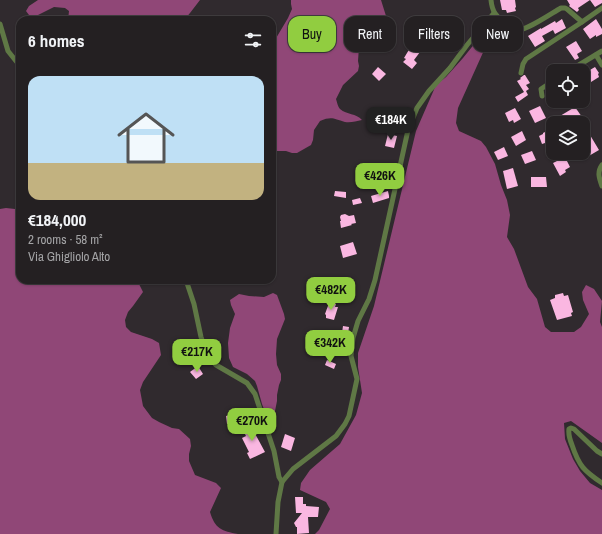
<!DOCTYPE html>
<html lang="en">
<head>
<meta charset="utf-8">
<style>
	:root { --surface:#242022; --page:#2c282a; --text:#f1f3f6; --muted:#a3a3a5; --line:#413e40; --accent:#91cd40 }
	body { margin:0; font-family:"Archivo Narrow",sans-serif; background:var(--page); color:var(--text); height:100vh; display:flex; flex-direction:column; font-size:15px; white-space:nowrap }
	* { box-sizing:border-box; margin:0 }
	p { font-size:13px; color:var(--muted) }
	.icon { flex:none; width:22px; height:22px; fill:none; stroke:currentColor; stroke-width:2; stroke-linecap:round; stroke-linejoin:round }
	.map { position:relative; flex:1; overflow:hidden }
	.drawer { position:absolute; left:16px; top:16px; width:260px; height:268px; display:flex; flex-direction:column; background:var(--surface); border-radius:12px; box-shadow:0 1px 3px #0004,0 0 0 1px var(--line) }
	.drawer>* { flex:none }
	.hud { position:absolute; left:288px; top:16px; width:254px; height:36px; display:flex; gap:8px }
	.tools { position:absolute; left:546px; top:64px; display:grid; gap:8px }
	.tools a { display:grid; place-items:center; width:44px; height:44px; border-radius:8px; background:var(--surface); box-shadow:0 1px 3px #0004,0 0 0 1px var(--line); font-size:20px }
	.price { position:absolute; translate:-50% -34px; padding:0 9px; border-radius:8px; background:var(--accent); color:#111; font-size:13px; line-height:26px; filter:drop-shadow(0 1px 2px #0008) }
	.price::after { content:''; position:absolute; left:50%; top:24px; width:12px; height:9px; margin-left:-6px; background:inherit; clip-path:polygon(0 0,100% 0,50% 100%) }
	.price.active { background:#222; color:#fff }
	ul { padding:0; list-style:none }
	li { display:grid; align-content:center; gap:8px; height:212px; padding:0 12px }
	li span { display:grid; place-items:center; height:124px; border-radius:12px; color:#555 }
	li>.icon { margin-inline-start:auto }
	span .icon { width:72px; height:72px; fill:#fffc; stroke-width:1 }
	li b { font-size:17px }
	h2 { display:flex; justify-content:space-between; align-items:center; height:48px; padding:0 12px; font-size:17px }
	.chip { padding:0 14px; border-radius:12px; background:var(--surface); box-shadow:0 1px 3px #0004,0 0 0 1px var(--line); font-size:14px; line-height:36px }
	.chip.active { background:var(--accent); color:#111 }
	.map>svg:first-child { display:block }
</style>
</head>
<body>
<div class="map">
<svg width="602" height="534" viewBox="0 0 602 534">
	<rect width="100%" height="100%" fill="#302a2e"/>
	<g fill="#904777">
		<polygon points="38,0 200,0 190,13 184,20 68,20 69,11 65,8 54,7 34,17 29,15 26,11 29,6"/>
		<path d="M291 0H381L386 16 385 22 382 26 368 34 364 37 359 47 358 61 359 66 358 71 343 85 336 99C337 102 338 107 340 109 347 115 356 113 362 120 356 121 351 123 345 122 334 119 332 116 320 121L314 130 313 140 311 145 297 153H292L286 151H272V45L288 18 292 9 291 4Z"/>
		<polygon points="490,22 493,27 490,37 458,108 456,123 459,131 481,141 486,147 495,164 501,185 507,200 510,215 507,237 514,249 528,287 537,299 545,327 551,332 574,332 581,327 589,314 583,300 582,292 586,285 594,289 602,301 600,322 602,327 602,443 571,421 564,423 565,439 573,459 580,471 590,483 602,490 602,534 315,534 319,530 330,509 326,502 300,490 301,483 310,470 340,444 356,415 362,393 358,367 358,353 374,306 416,131 436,85 446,77 463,58 480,37 488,23"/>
		<path d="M6 208 15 209 20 212V280H136L139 284 143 292 133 306 128 312 125 320 126 327 131 332 152 339 159 343 161 355 143 382 140 390 143 406 152 418 159 422 172 428 179 429 190 439 191 446 189 454V461L195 475 216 483 221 488 210 512C215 529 222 531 238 534H0V209Z"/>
		<polygon points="273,293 277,295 284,314 285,319 277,339 276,354 277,365 281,374 281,380 279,385 277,395 277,401 275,411 276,416 275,426 272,430 262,404 257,386 255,381 247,374 233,367 229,358 228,343 230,328 235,314 231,305 230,300 239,294 249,296 264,297"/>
	</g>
	<g fill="#fab7e1">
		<polygon points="500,0 515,0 516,7 515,8 516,11 507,13 506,10 502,10"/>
		<polygon points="567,0 602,0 602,3 595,7 590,0 578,8 579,10 577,12 569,6 570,5"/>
		<polygon points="562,19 566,28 555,34 553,30 542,36 545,41 535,47 528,36 541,28 541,29 555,21 556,23"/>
		<polygon points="596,19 602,29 602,34 596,37 596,35 590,39 583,29"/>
		<polygon points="420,40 426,44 414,60 417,63 412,69 403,62 406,59 404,58 410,48 413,50"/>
		<polygon points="387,41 391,45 383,53 379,50"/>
		<polygon points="576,41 582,51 577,54 579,58 575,60 566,47"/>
		<polygon points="378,67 386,74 379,81 372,74"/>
		<polygon points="595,67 599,73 598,74 599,77 583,87 583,74"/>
		<polygon points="524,75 525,75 530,83 526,85 529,89 526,91 528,95 518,102 515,97 524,92 517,81 521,79 520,78"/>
		<polygon points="540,106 546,118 535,123 529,111"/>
		<polygon points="575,107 582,117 575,123 565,123 560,116"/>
		<polygon points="515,108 521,119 514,123 513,120 509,122 505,113"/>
		<polygon points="551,127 553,131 553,136 551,138 552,139 547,141 548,142 542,144 539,136 543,134 543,133 547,131 547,130"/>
		<polygon points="587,130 599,150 582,160 578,153 583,153 583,132"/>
		<polygon points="522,131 526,140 516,146 511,137"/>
		<polygon points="388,134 397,136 394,148 385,146"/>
		<polygon points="504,147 508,156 498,160 494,152"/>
		<polygon points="532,151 536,160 525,164 521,155"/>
		<polygon points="564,155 570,167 565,170 566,172 560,176 553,163 559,160 558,158"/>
		<polygon points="513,168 518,186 507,189 503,171"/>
		<polygon points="531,177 546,177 547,187 531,187"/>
		<polygon points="335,191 346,192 346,198 334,196"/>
		<polygon points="388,191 389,196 389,198 373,203 371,196"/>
		<polygon points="360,198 362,203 353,205 352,200"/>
		<polygon points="345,214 349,216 354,215 356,223 351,224 352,225 341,228 340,221 341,221 340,217 341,215"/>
		<polygon points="353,242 357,254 343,258 340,246"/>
		<polygon points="563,293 564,296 568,295 573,312 571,313 572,316 557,320 550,300 555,298 555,295"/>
		<polygon points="329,303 336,304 335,307 338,307 334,320 326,318 326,315 325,314"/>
		<polygon points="343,326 349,327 348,334 342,333"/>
		<polygon points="335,340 344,342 340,355 335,354 337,347 333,346"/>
		<polygon points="327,360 336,364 334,369 325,365"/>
		<polygon points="198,366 203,374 196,379 190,372"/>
		<polygon points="238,411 240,422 227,424 226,416 230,415 231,413"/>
		<polygon points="247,420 249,432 253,430 265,452 250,459 247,453 249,452 242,438 246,436 244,432 242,421"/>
		<polygon points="285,434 295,438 291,451 281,447"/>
		<polygon points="295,497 303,497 303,504 306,504 306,506 319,507 318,517 308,517 309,533 297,534 297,527 296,527 294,523 302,513 296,513"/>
	</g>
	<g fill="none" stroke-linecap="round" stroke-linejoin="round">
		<g stroke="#5f7845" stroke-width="5">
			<path d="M491 0C492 11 496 17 505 23 508 26 512 29 516 30 525 32 552 13 561 8H565L567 9 582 22 602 8"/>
			<polyline points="0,24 8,51 20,66"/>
			<polyline points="596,55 602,65"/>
			<polyline points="569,71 602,51"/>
			<polyline points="521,73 523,64 526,59 582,22"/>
			<polyline points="542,96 541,89 553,81"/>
			<path d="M602 165C597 172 599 178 602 186"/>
			<polyline points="186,280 194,304 201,337 208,356 216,365 247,383 255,394 274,451 279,477 282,482"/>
			<path d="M602 454 597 451 574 429 571 428 569 429C568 435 570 440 572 445 579 466 584 471 602 483"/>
			<polyline points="276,534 278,502 282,482 293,469 336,436 345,424 349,416 357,379 351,356 353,338 358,321 369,299 375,280 408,130 417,108 429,91 450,68 467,45 494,13"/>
		</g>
	</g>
</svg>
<div class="tools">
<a><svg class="icon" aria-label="locate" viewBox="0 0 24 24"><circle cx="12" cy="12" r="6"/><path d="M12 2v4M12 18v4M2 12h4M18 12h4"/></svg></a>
<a><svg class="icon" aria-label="layers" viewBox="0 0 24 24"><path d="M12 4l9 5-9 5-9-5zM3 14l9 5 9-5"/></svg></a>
</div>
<b class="price active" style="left:391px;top:141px">€184K</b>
<b class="price" style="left:380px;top:197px">€426K</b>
<b class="price" style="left:331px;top:311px">€482K</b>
<b class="price" style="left:330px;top:364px">€342K</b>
<b class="price" style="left:197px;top:373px">€217K</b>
<b class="price" style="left:252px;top:442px">€270K</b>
<div class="hud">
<a class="chip active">Buy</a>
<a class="chip">Rent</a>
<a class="chip">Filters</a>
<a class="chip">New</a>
</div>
<section class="drawer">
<h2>6 homes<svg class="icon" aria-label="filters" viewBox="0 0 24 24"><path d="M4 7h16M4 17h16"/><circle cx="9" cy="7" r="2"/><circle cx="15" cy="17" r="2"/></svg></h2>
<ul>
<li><span style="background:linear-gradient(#bfe0f5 70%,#c2b280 0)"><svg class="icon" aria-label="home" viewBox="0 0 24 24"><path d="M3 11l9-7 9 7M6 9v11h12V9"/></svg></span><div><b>€184,000</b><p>2 rooms · 58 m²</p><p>Via Ghigliolo Alto</p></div></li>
</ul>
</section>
</div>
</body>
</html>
